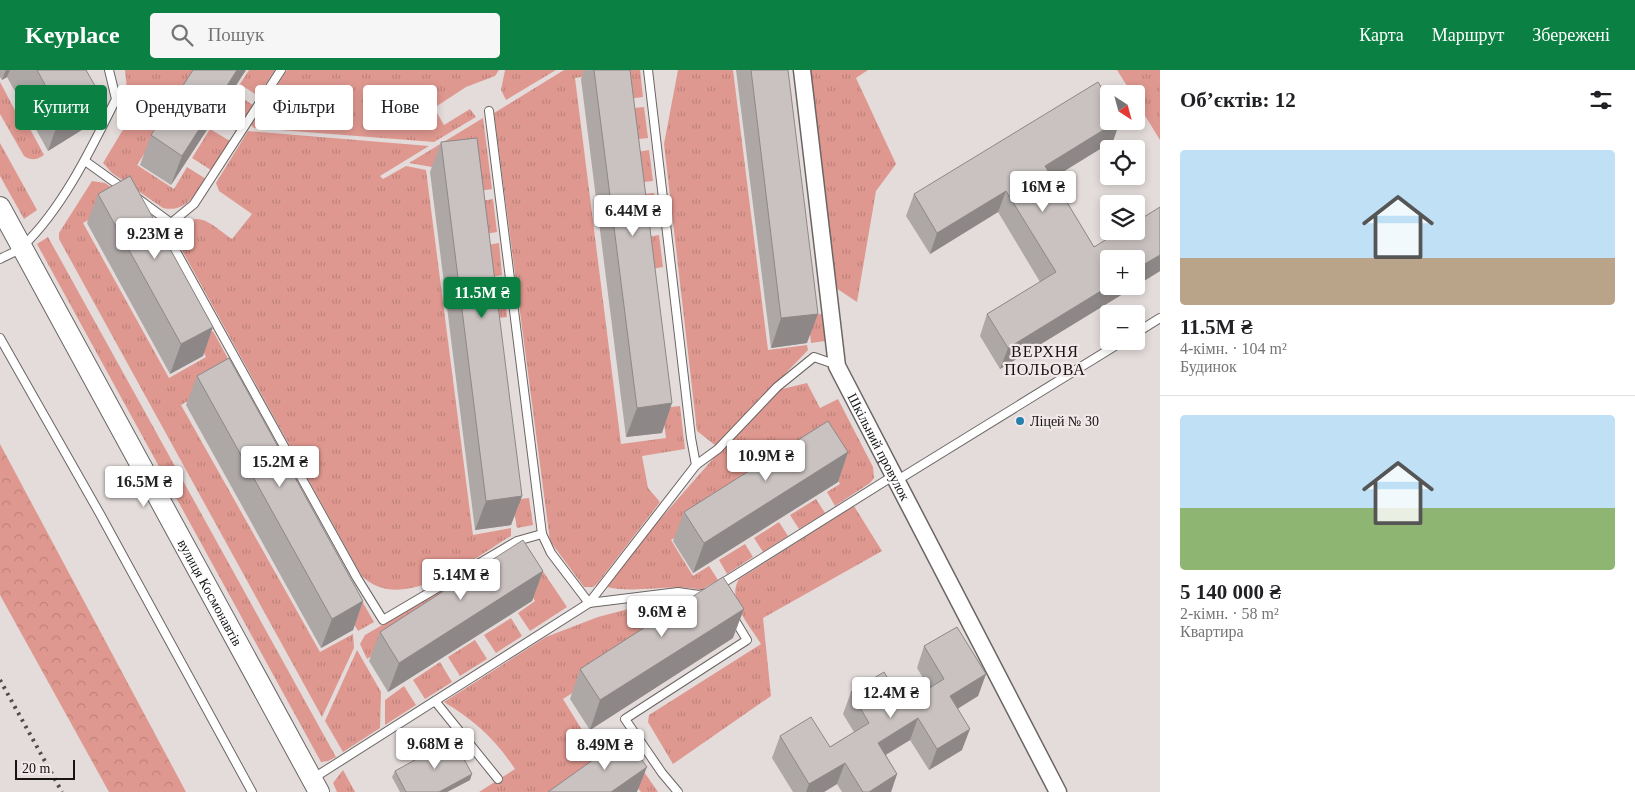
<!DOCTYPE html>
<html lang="uk">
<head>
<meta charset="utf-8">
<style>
	:root { --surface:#fff; --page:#f6f6f6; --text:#202124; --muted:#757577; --line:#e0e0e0; --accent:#0b8043 }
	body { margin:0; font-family:Georgia,serif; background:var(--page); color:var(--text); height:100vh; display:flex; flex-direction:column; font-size:19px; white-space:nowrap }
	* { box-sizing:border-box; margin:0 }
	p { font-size:16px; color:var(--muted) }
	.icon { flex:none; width:28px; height:28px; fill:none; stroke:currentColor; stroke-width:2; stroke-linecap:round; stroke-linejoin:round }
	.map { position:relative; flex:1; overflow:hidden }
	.side { display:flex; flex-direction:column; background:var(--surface); width:475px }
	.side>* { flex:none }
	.banner { position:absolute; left:15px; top:15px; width:475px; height:45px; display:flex; gap:10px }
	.needle { width:32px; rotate:144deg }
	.tools { position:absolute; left:1100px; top:15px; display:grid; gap:10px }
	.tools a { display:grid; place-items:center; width:45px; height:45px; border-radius:5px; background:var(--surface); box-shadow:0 2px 8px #0003; font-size:25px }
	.scale { position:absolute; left:15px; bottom:12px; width:60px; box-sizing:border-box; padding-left:5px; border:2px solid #151313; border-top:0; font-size:14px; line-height:18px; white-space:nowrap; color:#151313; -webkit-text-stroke:4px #f1e9e9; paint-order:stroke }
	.price { position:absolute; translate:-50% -42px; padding:0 11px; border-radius:5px; background:#fff; color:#222; font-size:16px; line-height:32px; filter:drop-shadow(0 1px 2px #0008) }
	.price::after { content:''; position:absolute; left:50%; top:30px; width:15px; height:11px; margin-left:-8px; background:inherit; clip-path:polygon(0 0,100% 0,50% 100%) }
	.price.active { background:var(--accent); color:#fff }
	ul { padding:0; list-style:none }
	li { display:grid; align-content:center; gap:10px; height:265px; padding:0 20px }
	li+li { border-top:1px solid var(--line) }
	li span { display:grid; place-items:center; height:155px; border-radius:5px; color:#555 }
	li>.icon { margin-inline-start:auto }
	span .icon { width:90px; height:90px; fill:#fffc; stroke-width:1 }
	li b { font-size:21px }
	h2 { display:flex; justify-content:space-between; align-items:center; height:60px; padding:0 20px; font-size:21px }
	.tag { padding:0 18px; border-radius:5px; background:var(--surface); box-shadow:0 2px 8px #0003; font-size:18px; line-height:45px }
	.tag.active { background:var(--accent); color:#fff }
	header { display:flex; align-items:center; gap:30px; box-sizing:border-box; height:70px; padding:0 25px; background:var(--accent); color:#fff }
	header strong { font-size:24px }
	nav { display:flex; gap:28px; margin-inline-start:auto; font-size:18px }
	.search { width:350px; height:45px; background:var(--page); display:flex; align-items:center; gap:12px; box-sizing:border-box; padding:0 18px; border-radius:5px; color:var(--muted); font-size:19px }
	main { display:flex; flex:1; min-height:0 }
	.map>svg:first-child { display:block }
</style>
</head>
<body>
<header>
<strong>Keyplace</strong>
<div class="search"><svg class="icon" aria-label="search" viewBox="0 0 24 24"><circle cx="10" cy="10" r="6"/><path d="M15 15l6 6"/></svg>Пошук</div>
<nav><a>Карта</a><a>Маршрут</a><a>Збережені</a></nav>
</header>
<main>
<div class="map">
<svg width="1160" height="722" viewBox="0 0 1160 722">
	<defs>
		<pattern id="grass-tufts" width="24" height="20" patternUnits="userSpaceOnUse" patternTransform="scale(1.25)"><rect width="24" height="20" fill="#df9890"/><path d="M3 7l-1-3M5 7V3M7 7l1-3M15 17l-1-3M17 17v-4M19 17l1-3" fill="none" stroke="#be827b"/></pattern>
		<pattern id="forest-crowns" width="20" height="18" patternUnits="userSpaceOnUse" patternTransform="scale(1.25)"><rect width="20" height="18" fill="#df9890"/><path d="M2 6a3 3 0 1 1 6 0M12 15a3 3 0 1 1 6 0" fill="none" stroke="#be827b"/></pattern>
	</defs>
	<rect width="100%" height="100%" fill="#e3dcdb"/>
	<g fill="url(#grass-tufts)">
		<path d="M125 0H199L137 95 174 119 187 97 206 109C195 125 185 143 163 138L112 103 103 93 130 48Z"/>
		<polygon points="249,0 275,0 258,26 240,14"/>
		<polygon points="287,0 499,0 495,6 466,17 434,38 444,55 470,39 476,47 434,72 254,58 251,55"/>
		<polygon points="505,0 556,0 506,30 501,20"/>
		<polygon points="564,0 640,0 643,27 628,29 624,0 575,8 621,374 666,368 662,338 680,336 685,379 642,386 648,418 660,432 597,514 593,517 584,517 550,471 494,43"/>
		<polygon points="678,0 733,0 768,280 807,275 808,280 716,376 697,361 664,74"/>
		<polygon points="809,0 868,0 856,8 896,94 876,121 857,232 836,218"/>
		<polygon points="1117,0 1160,0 1160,70 1136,31 1136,24 1132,24"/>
		<path d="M0 12 17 44 21 42 44 85C37 90 31 91 24 86L0 44Z"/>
		<polygon points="234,23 253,35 236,61 217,50"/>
		<polygon points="644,37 648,68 629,70 625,39"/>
		<polygon points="483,48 492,119 474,122 470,91 432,97 409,93"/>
		<polygon points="210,59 230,71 211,100 192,88"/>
		<path d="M248 61 429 76 380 106 383 109 406 96 426 100 473 465 511 458V466C474 488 401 547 361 505L183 182C180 175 180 166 184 159 195 135 219 161 232 169L252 144 219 121 216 113Z"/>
		<polygon points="0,73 37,140 24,149 0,106"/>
		<polygon points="649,80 653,111 635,113 631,83"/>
		<polygon points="92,111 105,113 140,137 120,132 83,153 169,308 206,287 197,270 213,261 251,331 219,313 181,335 320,582 353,564 354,578 322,647 59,169 59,163"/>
		<polygon points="654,123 658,154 641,156 637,125"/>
		<polygon points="493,129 497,162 480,165 476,132"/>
		<polygon points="659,165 663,197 646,200 641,168"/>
		<polygon points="48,167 336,687 328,691 321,692 37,174"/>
		<polygon points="499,173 502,205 485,208 481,176"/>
		<polygon points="504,215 507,247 492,249 488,217"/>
		<polygon points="822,244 825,271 811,273 808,245"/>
		<path d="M807 313 820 338 838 329 873 397 874 408 870 413 835 436 827 422 840 414 817 377 671 470 693 506 709 496 718 510 701 520C670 513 638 524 607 517L655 455 719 382 778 320Z"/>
		<polygon points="529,428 533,455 517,458 512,430"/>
		<polygon points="816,429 825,443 799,459 790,445"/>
		<path d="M854 436 882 481 763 548 771 626 673 694 648 652 649 645 761 574C750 556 726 530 739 509Z"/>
		<polygon points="779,452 788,466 763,482 754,468"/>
		<polygon points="745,474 753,487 727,504 719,490"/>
		<polygon points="532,485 567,537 530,561 518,543 535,531 513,497 367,589 360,574 365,565 496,489"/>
		<path d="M678 526 711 534 563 629 582 660 613 694 572 722H479L515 699C496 670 474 650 444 632L546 567 598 547Z"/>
		<polygon points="362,531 374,552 358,561 346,540"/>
		<polygon points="511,548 522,566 496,583 484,565"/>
		<polygon points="475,570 487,589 460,606 448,587"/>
		<polygon points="357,580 381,622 380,658 343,682 325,651"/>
		<polygon points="440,592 452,612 425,629 413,610"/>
		<polygon points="404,616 416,635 385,655 385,630"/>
		<polygon points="613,663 635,689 658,722 641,722 597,669"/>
		<polygon points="343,700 355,722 337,722 333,713"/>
	</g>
	<polygon fill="url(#forest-crowns)" points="0,374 186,722 109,722 0,525"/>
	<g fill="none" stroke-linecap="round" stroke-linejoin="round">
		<g stroke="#6b6564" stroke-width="10">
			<g id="service">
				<polyline points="281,0 194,134 171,153 173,176 357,508 383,550 517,471 542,464"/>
				<polyline points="648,0 691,368 696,395"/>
				<polyline points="489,41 542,464 551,483 589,533"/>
				<polyline points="85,91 124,119"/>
				<polyline points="137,128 171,153"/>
				<path d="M0 189C7 185 17 182 23 176 63 138 92 77 116 29L109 0"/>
				<polyline points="1136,263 1160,248"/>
				<polyline points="0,268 100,444 252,722"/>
				<polyline points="896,411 1123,271"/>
				<polyline points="718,516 893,406"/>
				<polyline points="589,533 678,522 699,525 706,523"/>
				<polyline points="435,631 498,709"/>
				<polyline points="312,709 589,533 696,395 718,379 777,317 814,287 837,295"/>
				<polyline points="678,722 662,703 625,649 747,570 733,547"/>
			</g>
		</g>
		<g stroke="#6b6564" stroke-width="19">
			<g id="minor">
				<path id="s1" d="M802 0 837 296 1058 722"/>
			</g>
		</g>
		<g stroke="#6b6564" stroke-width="22">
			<g id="tertiary">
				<path id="s2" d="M0 137 319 722"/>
			</g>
		</g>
		<use href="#service" stroke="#fff" stroke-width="8"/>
		<use href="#minor" stroke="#fff" stroke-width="16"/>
		<use href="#tertiary" stroke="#fff" stroke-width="20"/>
		<polyline stroke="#4f4b4b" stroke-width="4" stroke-dasharray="2.5 5" stroke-linecap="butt" points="0,610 62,722"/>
	</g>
	<g fill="#ada7a6">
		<polygon points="0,0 86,0 85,58 48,81 7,7 2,10 0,7"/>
		<polygon points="246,0 171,115 140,95 151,65"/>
		<polygon points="584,0 630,0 662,363 626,367 581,9"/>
		<polygon points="736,0 788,0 807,273 771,278"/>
		<polygon points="1109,51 1120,51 1113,71 1052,108 1094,177 1160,137 1160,201 1000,299 980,266 987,244 1040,212 998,142 930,184 906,146 914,124"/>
		<polygon points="441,72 522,426 511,455 475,460 430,102"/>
		<polygon points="98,124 203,286 170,304 87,153"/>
		<polygon points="197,306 363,531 353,560 321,578 186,335"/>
		<polygon points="848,382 838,412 693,503 673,471 684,442"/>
		<polygon points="543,501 532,531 388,622 369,591 380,562"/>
		<polygon points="733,568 590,660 570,629 580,599"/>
		<polygon points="924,576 986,604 978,626 958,638 962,680 929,700 910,670 886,685 897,704 891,722 842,722 837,714 824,722 793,722 772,688 780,666 830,677 854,662 843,644 851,622 903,634 929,618 917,598"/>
		<polygon points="395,701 470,710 447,722 400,722 392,707"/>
	</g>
	<g fill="#8d8887">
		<polygon points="6,0 10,0 7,7 2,10"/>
		<polygon points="237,0 246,0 171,115 182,86"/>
		<polygon points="98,21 85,58 48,81 61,44"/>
		<polygon points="1118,51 1120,51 1113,71 1037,118 1045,96"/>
		<polygon points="1006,121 998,142 930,184 937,163"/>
		<polygon points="1160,185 1160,201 1136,216 1136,199"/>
		<polygon points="1109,216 1136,216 1000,299 1008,278"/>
		<polygon points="818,244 807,273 771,278 781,248"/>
		<polygon points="213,257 203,286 170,304 181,274"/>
		<polygon points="672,333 662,363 626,367 637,338"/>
		<polygon points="848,382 838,412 693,503 704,473"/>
		<polygon points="522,426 511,455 475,460 486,431"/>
		<polygon points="543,501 532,531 388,622 399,593"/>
		<polygon points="363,531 353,560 321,578 332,549"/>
		<polygon points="744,539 733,568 590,660 600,630"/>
		<polygon points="986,604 978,626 943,648 950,626"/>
		<polygon points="918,648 910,670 870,694 878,673"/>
		<polygon points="970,659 962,680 929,700 937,679"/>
		<polygon points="845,693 837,714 824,722 806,722 809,714"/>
		<polygon points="647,697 637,722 611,722"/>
		<polygon points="472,704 470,710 447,722 439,722"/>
		<polygon points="897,704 891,722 869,722"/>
	</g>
	<g fill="#c9c2c1" stroke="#8d8887">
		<polygon points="37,0 86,0 98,21 61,44"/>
		<polygon points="193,0 237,0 182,86 151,65"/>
		<polygon points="594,0 630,0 672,333 637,338"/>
		<polygon points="751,0 788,0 818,244 781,248"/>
		<polygon points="1098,12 1109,30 1109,51 1118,51 1045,96 1094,177 1120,161 1136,161 1136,152 1160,137 1160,185 1136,199 1136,189 1109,189 1109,216 1008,278 987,244 1056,202 1006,121 937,163 914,124"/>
		<polygon points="477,68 522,426 486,431 441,72"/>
		<polygon points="130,106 213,257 181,274 98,124"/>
		<polygon points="229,288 363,531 332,549 197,306"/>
		<polygon points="828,351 848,382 704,473 684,442"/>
		<polygon points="523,470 543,501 399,593 380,562"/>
		<polygon points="723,507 744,539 600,630 580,599"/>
		<polygon points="957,557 986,604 950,626 970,659 937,679 918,648 878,673 897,704 869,722 863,722 845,693 809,714 780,666 811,647 830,677 869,653 851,622 884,602 903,634 944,609 924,576"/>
		<polygon points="625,667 647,697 611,722 548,722"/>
		<polygon points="453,669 472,704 439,722 406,722 395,701"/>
	</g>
	<circle fill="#2680ae" stroke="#f1e9e9" stroke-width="2" cx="1020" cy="351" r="5"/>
	<g text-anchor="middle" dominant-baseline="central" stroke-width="4.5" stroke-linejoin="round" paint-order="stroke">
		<g font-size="14" fill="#151313" stroke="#f1e9e9" text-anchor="start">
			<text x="1030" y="351">Ліцей № 30</text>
		</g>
		<g font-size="14" fill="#151313" stroke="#f1e9e9">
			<text stroke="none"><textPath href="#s1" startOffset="389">Шкільний провулок</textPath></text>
			<text stroke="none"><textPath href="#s2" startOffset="439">вулиця Космонавтів</textPath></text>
		</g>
		<g font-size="16" letter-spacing="1" fill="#151313" stroke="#f1e9e9">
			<text x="1045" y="281">ВЕРХНЯ<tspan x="1045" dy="18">ПОЛЬОВА</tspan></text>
		</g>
	</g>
</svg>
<div class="tools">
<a><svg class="needle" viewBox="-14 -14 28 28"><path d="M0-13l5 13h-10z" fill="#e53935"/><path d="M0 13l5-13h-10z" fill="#757577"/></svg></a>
<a><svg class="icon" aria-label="locate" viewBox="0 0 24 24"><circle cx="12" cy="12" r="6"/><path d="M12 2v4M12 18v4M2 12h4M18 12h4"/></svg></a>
<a><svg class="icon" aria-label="layers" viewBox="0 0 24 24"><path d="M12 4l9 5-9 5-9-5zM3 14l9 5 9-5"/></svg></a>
<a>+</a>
<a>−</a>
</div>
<div class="scale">20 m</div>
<b class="price" style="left:1043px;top:143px">16M ₴</b>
<b class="price" style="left:633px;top:167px">6.44M ₴</b>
<b class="price" style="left:155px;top:190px">9.23M ₴</b>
<b class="price active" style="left:482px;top:249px">11.5M ₴</b>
<b class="price" style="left:766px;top:412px">10.9M ₴</b>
<b class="price" style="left:280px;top:418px">15.2M ₴</b>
<b class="price" style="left:144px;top:438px">16.5M ₴</b>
<b class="price" style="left:461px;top:531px">5.14M ₴</b>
<b class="price" style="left:662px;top:568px">9.6M ₴</b>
<b class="price" style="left:891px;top:649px">12.4M ₴</b>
<b class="price" style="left:435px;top:700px">9.68M ₴</b>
<b class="price" style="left:605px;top:701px">8.49M ₴</b>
<div class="banner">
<a class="tag active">Купити</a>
<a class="tag">Орендувати</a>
<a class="tag">Фільтри</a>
<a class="tag">Нове</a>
</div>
</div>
<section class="side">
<h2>Об’єктів: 12<svg class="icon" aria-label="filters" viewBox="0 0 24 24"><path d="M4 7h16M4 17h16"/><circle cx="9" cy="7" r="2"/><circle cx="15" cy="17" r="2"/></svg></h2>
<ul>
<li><span style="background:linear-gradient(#bfe0f5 70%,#b9a48a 0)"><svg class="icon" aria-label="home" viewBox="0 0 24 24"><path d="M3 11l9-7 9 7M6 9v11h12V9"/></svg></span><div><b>11.5M ₴</b><p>4-кімн. · 104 m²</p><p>Будинок</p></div></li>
<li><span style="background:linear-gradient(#bfe0f5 60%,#8fb573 0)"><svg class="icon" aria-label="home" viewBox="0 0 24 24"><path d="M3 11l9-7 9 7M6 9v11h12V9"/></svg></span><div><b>5 140 000 ₴</b><p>2-кімн. · 58 m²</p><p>Квартира</p></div></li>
</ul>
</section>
</main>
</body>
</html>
